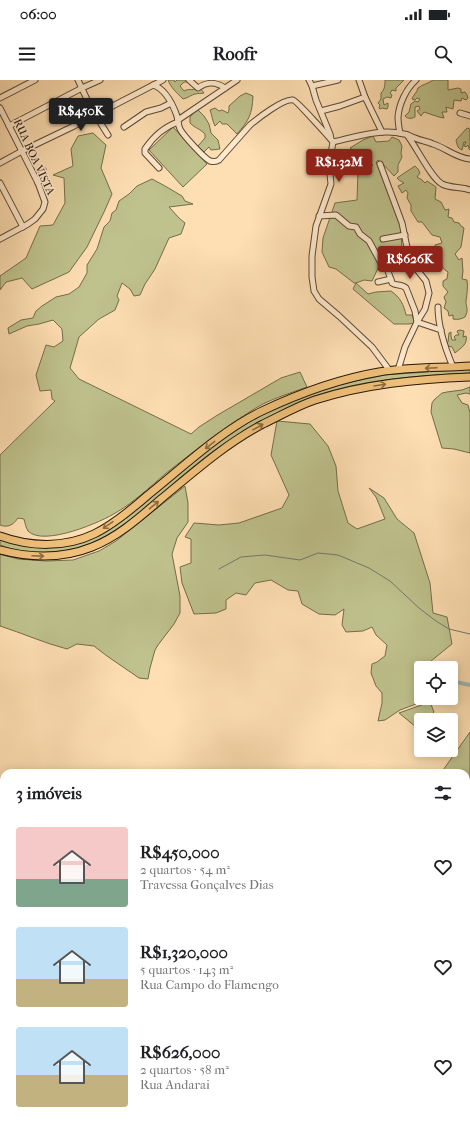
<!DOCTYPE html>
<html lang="pt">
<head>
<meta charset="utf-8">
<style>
	:root { --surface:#fff; --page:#f2f2f2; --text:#202124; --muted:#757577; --accent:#8f2418 }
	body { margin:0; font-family:"IM FELL French Canon",serif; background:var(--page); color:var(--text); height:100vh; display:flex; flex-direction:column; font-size:15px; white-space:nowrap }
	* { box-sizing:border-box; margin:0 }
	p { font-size:13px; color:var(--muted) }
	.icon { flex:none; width:22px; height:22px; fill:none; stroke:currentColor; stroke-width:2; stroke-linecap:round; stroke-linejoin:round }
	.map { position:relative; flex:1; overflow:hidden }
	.side { position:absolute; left:0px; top:689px; width:470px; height:356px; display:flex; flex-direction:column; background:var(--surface); border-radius:12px 12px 0 0; box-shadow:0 2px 10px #0003 }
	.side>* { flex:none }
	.fabs { position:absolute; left:414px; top:581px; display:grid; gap:8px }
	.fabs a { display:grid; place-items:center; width:44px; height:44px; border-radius:4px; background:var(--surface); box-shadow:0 2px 10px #0003; font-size:20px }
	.price { position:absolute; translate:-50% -34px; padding:0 9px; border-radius:4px; background:var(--accent); color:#fff; font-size:13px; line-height:26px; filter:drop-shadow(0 1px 2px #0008) }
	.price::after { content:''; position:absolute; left:50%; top:24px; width:12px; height:9px; margin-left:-6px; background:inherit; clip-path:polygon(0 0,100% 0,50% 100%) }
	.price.active { background:#222; color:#fff }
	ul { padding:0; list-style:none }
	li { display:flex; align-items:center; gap:12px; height:100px; padding:0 16px }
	li span { display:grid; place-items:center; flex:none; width:112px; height:80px; border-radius:4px; color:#555 }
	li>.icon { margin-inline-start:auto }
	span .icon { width:48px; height:48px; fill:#fffc; stroke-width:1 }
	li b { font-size:17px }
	h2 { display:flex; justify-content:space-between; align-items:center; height:48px; padding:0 16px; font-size:17px }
	.status { display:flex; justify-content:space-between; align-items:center; height:28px; padding:0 20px; background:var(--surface); direction:ltr }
	.status svg { height:11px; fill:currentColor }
	header { display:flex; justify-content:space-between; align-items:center; height:52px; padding:0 16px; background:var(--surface); font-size:18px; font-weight:700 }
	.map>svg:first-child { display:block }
</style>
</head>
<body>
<div class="status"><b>06:00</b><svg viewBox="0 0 49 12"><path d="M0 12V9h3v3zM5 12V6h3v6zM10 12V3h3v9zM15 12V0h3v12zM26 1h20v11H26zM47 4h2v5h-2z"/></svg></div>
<header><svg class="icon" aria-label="menu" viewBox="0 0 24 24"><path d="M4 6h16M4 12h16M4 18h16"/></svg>Roofr<svg class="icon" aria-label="search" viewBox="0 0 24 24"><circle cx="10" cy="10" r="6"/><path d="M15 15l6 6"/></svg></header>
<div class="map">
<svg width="470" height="1045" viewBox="0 0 470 1045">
	<rect width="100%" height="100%" fill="#fedfb3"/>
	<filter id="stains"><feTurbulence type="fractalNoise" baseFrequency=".005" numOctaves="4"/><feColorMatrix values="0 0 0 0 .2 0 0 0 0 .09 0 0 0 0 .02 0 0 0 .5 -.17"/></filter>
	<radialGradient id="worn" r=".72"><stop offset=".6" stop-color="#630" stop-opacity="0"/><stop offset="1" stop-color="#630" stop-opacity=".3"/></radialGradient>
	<g fill="#bfc28d" stroke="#746c4a">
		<path d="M168 0H174L175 2 177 0H189L190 2H184L180 6 184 11C189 8 194 11 200 8L204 13C201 14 198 13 195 14 191 15 188 18 183 19 177 13 171 8 168 0Z"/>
		<path d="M385 0H404L396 8V11L392 10 390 13 392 15 391 18 387 17 383 19 384 25 388 23V27L387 29 382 28 380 29 379 28 380 25 378 23 381 19V13C385 9 385 5 385 0Z"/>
		<path d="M433 0H448V10L458 8 461 9V13L465 12 467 15 468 18 466 20 462 18 461 21 454 20 453 29 446 27 447 32H442L444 38 439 37 424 32 421 36 417 31 420 29 419 26 415 27V37C411 39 408 39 405 36L409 32 411 24 415 21 418 22 420 19 417 18 415 20 412 19C413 15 417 13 418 8 423 4 428 4 433 0Z"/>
		<path d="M246 13 253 16C252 35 249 40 237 54L227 44H222L220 41 215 46C212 40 212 35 210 30L215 28 219 31 222 30 228 33 229 30V26L240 16Z"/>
		<path d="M197 29 204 36 209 44 211 53 218 60 220 69 211 70 209 67 204 72 198 66 205 58V54C199 48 196 49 190 43V37Z"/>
		<polygon points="173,47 207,84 183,107 149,70"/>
		<path d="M467 48 470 49V70L469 69 468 65 466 67 464 66 466 62H464L462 70C457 68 457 64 456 60Z"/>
		<polygon points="93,53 106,65 101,88 112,114 104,132 87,167 69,192 32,209 22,198 6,202 0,210 0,196 26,178 40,146 53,145 65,123 64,98 53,95 73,86 71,69 78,56"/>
		<path d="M373 56 376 62 389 61 392 57 399 60 402 66 401 73 402 77 398 85V92L394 96C389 91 385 85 378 80L376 82 401 145 402 175 395 177 393 183 380 184 372 201 364 200 356 203 368 214 376 212 391 211C400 217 404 225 406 235H412L415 243 409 244H394L353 209 356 203H354L336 189 329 187 322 172 323 158 335 123 357 120 358 91 373 85 350 68 363 60Z"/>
		<path d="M415 86 418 89 420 93 417 97 422 100 425 103 427 101 436 107 435 119 441 122 445 130 449 129 448 137 452 138 454 142 459 143 461 146 464 148 461 167 455 174 459 180 462 178 463 191 462 199 467 200C468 207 467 213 466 221 466 228 469 229 465 237 461 239 458 240 453 239V235L449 236 448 231 444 228 446 222 444 217 448 212 443 206V201L447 199 448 192C439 187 437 175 435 165L442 163 440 157 432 155 422 142H418L411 131V125L407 118 408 113 406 110 402 113 398 106 404 103 399 100 397 98Z"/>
		<path d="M152 99 165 106 182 116 185 121 193 124 169 127 179 138 185 143 181 154 169 158 155 189 145 204 140 215 134 216 130 209 122 203 117 216 119 220 115 230 99 239 79 257 70 288 79 299 191 354 199 347 216 336 281 298 300 292 307 307C288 314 267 320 251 331 221 350 193 372 165 394 150 407 134 422 117 432 102 442 43 467 28 451 26 448 25 443 24 439L18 438C13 445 8 448 0 445V375L55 321 52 319 51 310 40 311 36 295 46 265 54 267 63 261 62 249 53 240 39 244 27 246 9 254 8 248 21 240 33 238 36 231 42 226 56 217 69 214 79 207 87 193V185L97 169 104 147 110 141 112 133 116 130 119 121 129 114 137 106Z"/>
		<path d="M460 250 464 251 463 257 466 256C468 264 461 268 455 273L452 267 448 266 447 263 448 262 449 253 451 252V256L452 260H456L454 257 456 255H459L457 251Z"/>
		<path d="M470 289V293C415 296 359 299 307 319 297 323 287 328 277 333 266 339 255 343 244 350L120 448 106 458 77 470 41 473 15 470 0 465V457L56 466 118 441 138 428 160 410 169 401 212 367 249 342 289 321 328 307 384 295Z"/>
		<polygon points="470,307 470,314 466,313 457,315 462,323 468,325 470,333 470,373 454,369 442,368 431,332 432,323 434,320 442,313 447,312 462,310"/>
		<polygon points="277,341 310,344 328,366 336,386 338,411 348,443 357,449 385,439 376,417 369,408 384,418 397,439 414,453 430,503 433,533 447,537 452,564 431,581 431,588 421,588 422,618 416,624 400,630 385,640 378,641 382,623 382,613 376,606 371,593 372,584 377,582 385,576 387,565 376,555 372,547 363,551 346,552 342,545 344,529 335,535 319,534 302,524 298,511 288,510 271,500 255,503 246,515 236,513 226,520 226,529 216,533 194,534 182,503 180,487 191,483 191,459 185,457 194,443 219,445 239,443 282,428 289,415 271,375"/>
		<path d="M185 406 188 423V442L177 458 172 474 180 516V533L174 544 158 565 155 570 150 588 148 599 139 598 107 576 94 566 77 564 67 569C44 563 22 553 0 546V474L18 479 46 481 73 480 99 471 116 461Z"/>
		<polygon points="430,622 434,632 425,640 421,640 421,644 416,647 399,633"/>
		<polygon points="470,652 470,770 466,767 466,693 441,693"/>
		<polygon points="0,964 4,964 4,1041 37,1041 43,1045 0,1045"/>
	</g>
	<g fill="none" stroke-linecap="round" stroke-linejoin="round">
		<g stroke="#727871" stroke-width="1">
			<polyline points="219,489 241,477 265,475 300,480 318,473 338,475 369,488 390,501 419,528 436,541 449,549 470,554"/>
			<polyline points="466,916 470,919"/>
			<polyline points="0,985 4,989"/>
			<polyline points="5,1045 6,1041"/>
		</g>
		<polyline stroke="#a3bab7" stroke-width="4" points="451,601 470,605"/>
		<g stroke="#5e4832" stroke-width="7">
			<g id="minor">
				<polyline points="78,0 91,28 108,55"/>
				<path d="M189 0 198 8C208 1 216 2 225 8"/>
				<polyline points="309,0 312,6 316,20 330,54 331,59"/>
				<polyline points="359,0 365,17 382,52"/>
				<path d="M153 5C166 9 173 25 177 36 178 41 178 45 180 49 183 55 204 78 210 81 214 82 216 82 219 80L250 45C257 39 284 18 293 20 296 20 329 57 333 62L329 85 331 104 316 146 312 176V197L314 211 319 219 339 236 372 267 390 291"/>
				<polyline points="312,6 338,0"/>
				<polyline points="0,18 35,0"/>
				<polyline points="0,28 38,103 45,122 43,129 35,139 28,144 0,159"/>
				<polyline points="321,31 340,26 365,17"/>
				<polyline points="460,33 470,36"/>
				<polyline points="178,40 237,0"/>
				<polyline points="9,46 82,8 100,0"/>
				<polyline points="124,47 146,32 161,28 171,23"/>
				<path d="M400 53C399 48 398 42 398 37 399 24 406 9 416 0"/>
				<path d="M407 55C416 66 431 98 442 104 450 108 461 107 470 110"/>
				<path d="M333 62C355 57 381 48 404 54 408 54 411 57 415 58 421 61 427 61 433 64 446 68 456 78 470 79"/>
				<polyline points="0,83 22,71 74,46 163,0"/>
				<polyline points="380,84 402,143 409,177 414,186 426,201 429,213 425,229 417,242 405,267 398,290"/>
				<path d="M159 88 145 73V69C153 57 164 47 178 42"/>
				<polyline points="0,103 23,147"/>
				<polyline points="38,103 43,90"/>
				<path d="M319 136 336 135 349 146 356 147 360 154 369 161 381 183 385 182 392 203C396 206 402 204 406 208L415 231 417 242 441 250"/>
				<polyline points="383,159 405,155"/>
				<polyline points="378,202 391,199"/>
				<path d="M438 227C438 248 445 268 453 287"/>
				<polyline points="466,1034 470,1037"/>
				<polyline points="280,1041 283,1045"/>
				<polyline points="349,1041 350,1045"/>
				<polyline points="366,1041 366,1045"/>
				<polyline points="265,1045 270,1041"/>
				<polyline points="316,1045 321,1041"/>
				<polyline points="355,1045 358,1041"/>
			</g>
		</g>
		<g stroke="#281607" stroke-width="9">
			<g id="highway">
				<path d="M0 456C30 467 65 468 94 454 113 445 132 429 148 415 183 387 222 350 262 331 300 313 338 299 379 292 409 287 440 288 470 286"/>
				<path d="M0 470C30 478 62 479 92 467 118 457 140 437 161 419 194 392 225 364 263 344 280 336 297 326 315 320 365 304 417 299 470 297"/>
			</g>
		</g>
		<use href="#minor" stroke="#feeace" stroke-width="5"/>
		<use href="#highway" stroke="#efc07a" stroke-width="7"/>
		<g stroke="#281607" stroke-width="1">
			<polyline points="466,867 470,864"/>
			<polyline points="242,1045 246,1041"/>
		</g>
	</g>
	<defs><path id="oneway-shaft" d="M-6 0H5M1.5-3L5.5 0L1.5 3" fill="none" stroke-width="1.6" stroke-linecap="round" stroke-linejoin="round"/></defs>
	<g stroke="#8c6b40">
		<use href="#oneway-shaft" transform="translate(431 288) rotate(177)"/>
		<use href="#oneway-shaft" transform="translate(380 305) rotate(-9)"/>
		<use href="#oneway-shaft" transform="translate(258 347) rotate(-29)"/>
		<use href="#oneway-shaft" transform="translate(210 365) rotate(142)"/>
		<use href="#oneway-shaft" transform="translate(154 425) rotate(-40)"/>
		<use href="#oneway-shaft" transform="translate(108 445) rotate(145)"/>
		<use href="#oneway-shaft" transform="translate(38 476) rotate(2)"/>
	</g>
	<g text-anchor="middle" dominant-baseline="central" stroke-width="3" stroke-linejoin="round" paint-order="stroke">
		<g font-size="11" fill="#281607" stroke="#feeace">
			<text transform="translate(34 77) rotate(65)">RUA BOA VISTA</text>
		</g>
	</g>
	<rect width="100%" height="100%" filter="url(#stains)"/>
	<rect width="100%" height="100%" fill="url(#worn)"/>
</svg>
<div class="fabs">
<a><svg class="icon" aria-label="locate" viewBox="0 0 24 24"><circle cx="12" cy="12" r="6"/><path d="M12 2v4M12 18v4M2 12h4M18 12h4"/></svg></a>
<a><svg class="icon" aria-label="layers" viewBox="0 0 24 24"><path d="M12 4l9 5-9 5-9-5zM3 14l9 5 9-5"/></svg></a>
</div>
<b class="price active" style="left:81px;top:52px">R$450K</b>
<b class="price" style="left:339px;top:103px">R$1.32M</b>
<b class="price" style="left:410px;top:200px">R$626K</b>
<section class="side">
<h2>3 imóveis<svg class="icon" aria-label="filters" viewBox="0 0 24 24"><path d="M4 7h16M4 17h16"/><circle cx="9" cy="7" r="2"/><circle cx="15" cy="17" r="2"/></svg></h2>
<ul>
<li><span style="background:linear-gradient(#f6c9c9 65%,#7fa58c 0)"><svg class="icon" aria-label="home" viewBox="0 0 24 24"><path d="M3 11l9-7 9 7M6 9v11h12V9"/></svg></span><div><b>R$450,000</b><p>2 quartos · 54 m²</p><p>Travessa Gonçalves Dias</p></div><svg class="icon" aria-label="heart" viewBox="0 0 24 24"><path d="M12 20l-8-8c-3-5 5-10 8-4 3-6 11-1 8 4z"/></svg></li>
<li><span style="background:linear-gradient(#bfe0f5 65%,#c2b280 0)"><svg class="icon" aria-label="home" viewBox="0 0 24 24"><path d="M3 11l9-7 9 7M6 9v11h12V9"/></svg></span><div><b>R$1,320,000</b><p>5 quartos · 143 m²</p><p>Rua Campo do Flamengo</p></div><svg class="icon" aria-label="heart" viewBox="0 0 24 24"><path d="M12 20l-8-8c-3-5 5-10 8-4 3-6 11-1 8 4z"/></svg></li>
<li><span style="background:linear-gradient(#bfe0f5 60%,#c2b280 0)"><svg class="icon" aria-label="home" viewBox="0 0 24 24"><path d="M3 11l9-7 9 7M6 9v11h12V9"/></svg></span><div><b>R$626,000</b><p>2 quartos · 58 m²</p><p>Rua Andarai</p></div><svg class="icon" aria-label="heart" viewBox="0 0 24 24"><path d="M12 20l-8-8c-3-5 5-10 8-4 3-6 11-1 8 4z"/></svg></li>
</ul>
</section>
</div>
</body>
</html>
